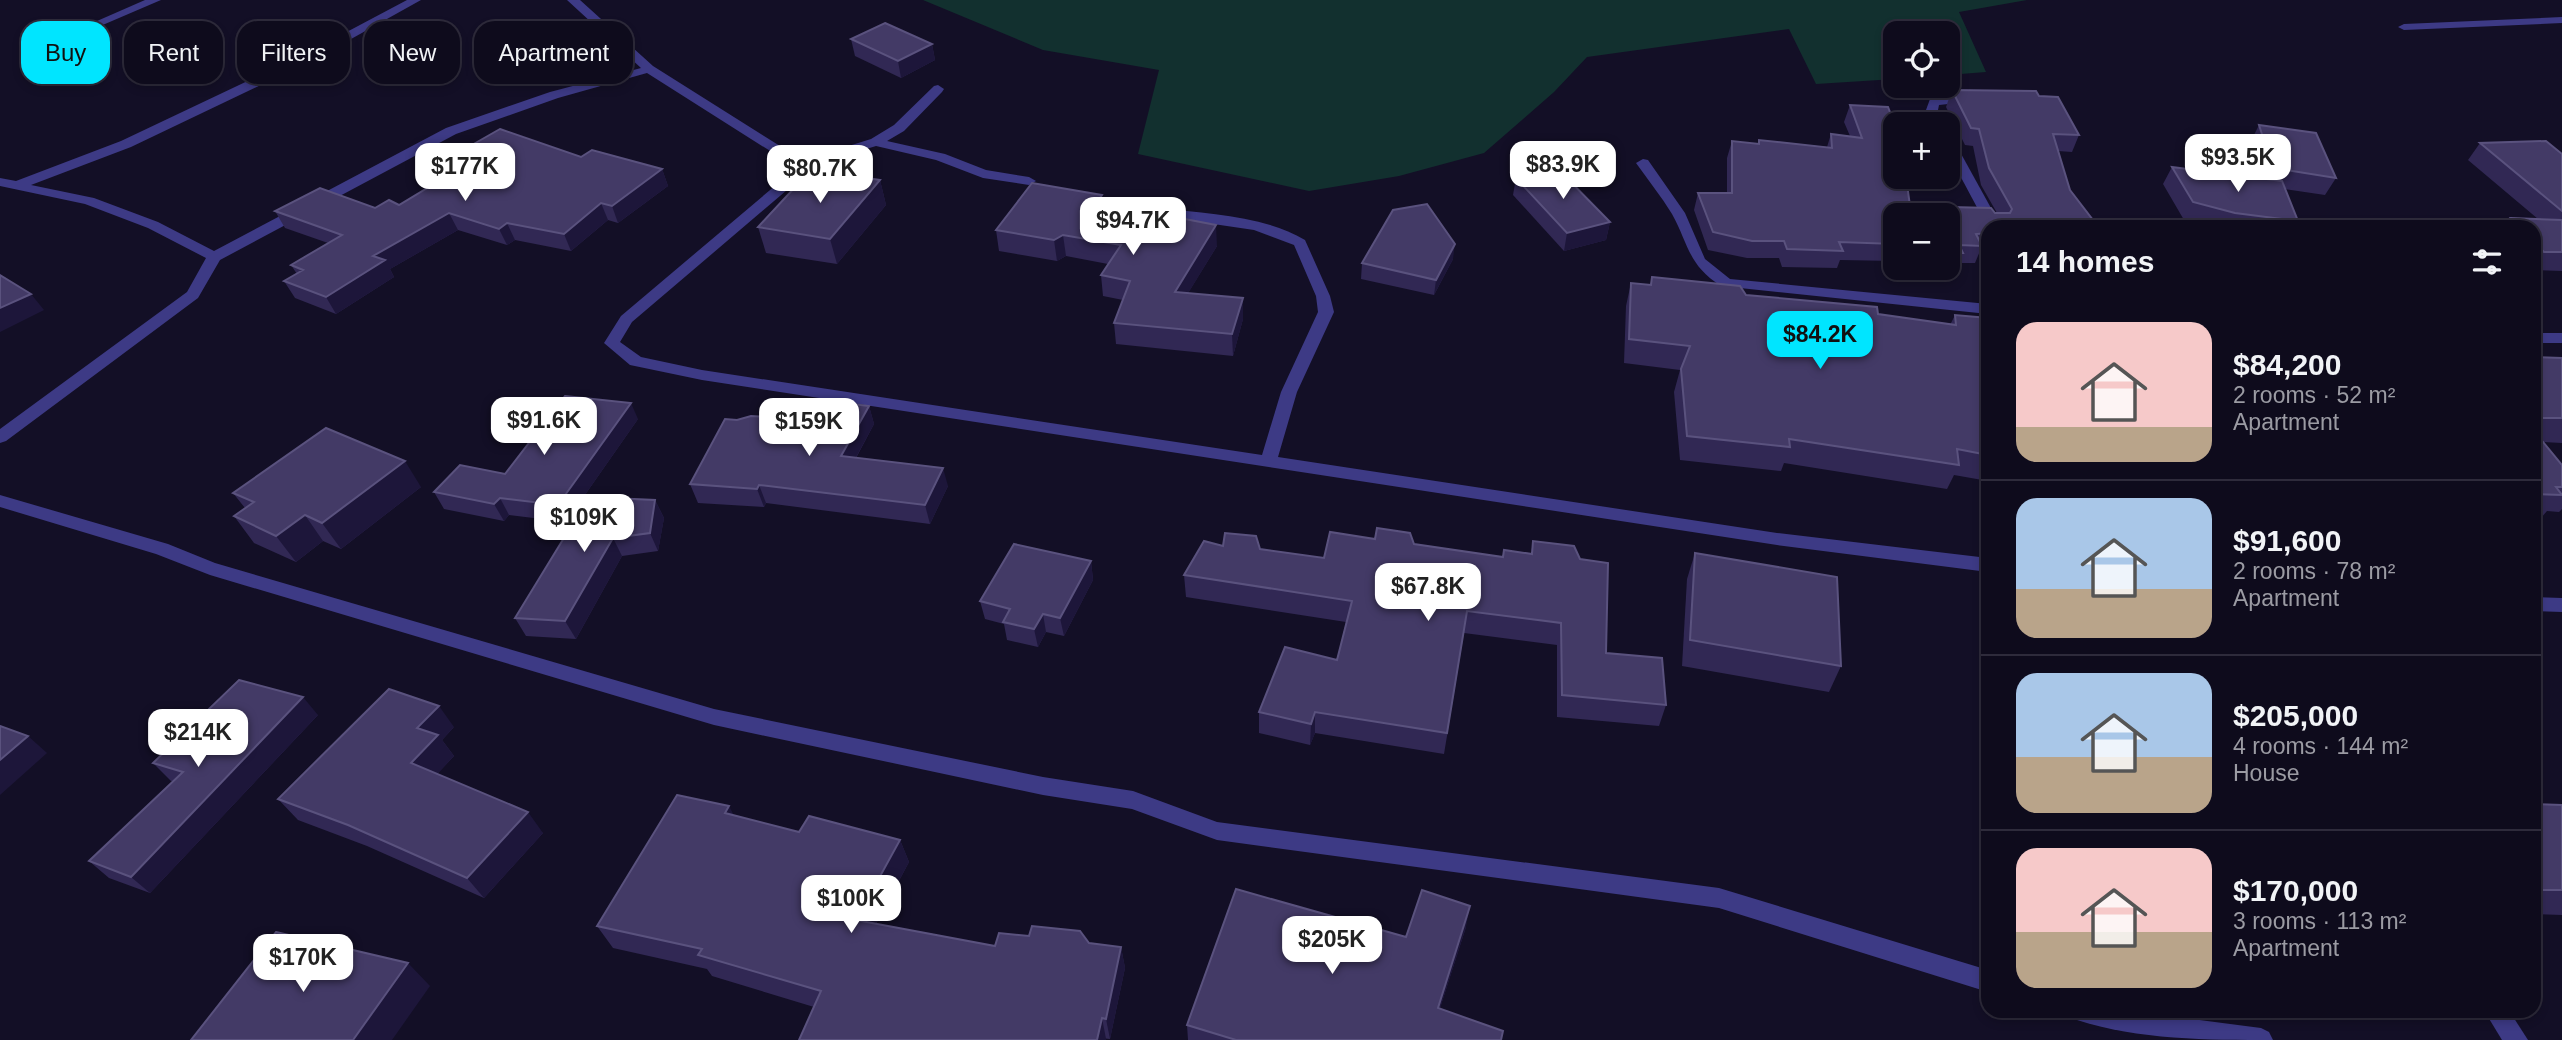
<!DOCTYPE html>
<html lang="en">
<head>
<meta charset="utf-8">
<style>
	:root { --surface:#0e0b1c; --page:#171425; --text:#f1f3f6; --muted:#9b9ba3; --line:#2e2b3b; --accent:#00e5ff }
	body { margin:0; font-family:Arial,sans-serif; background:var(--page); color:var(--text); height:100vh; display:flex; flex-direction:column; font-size:26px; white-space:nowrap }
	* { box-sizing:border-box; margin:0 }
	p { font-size:23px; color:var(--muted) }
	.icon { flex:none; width:38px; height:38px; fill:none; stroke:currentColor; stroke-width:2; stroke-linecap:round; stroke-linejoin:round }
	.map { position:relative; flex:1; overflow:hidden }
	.panel { position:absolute; left:1981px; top:220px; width:560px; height:798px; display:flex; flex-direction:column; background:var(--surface); border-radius:21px; box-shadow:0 4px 10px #0003,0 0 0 2px var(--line) }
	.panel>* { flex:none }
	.top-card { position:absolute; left:21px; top:21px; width:665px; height:63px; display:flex; gap:14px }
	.fabs { position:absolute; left:1883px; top:21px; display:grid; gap:14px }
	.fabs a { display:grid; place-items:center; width:77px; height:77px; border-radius:14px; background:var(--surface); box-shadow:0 4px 10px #0003,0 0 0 2px var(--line); font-size:35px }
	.price { position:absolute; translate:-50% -60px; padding:0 16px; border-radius:14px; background:#fff; color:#222; font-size:23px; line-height:46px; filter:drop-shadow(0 2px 4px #0008) }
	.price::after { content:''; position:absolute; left:50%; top:42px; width:21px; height:16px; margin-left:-10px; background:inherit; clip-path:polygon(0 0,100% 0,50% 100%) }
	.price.current { background:var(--accent); color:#111 }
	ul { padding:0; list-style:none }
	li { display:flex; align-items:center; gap:21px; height:175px; padding:0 35px }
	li+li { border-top:2px solid var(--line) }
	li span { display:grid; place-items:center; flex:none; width:196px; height:140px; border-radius:21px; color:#555 }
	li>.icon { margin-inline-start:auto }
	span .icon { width:84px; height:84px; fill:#fffc; stroke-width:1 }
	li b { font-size:30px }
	h2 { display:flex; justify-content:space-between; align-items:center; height:84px; padding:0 35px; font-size:30px }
	.chip { padding:0 24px; border-radius:21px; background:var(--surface); box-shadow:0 4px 10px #0003,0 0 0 2px var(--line); font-size:24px; line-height:63px }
	.chip.current { background:var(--accent); color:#111 }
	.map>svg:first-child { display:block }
</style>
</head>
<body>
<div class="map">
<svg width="2562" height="1040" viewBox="0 0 2562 1040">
	<rect width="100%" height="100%" fill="#130f26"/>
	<polygon fill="#12302f" points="923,0 2027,0 1959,12 1986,72 1948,75 1948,33 1895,33 1895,79 1816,84 1789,29 1587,57 1554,92 1484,153 1399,176 1309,191 1138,154 1159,70 1043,50"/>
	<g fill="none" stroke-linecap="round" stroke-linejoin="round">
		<g fill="#3d3a85" fill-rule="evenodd">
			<polygon points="145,0 161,0 91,30 81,28"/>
			<path d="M407 0H421L317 58 131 147 31 185 94 198 158 222 214 251 446 128 550 92 641 68 567 0H580L653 66 788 151 794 163 871 139 894 125 934 86 938 85 944 89 942 92 904 131 887 141 945 154 986 170 1029 177 1036 181 1029 185 983 178 936 160 876 146 796 171 787 190 632 322 620 342 641 357 702 370 1262 455 1281 392 1318 312 1316 296 1294 245 1254 230 1159 216 1152 212 1159 208C1207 214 1263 215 1305 240L1330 296 1334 312 1297 392 1278 457 1777 533 1988 558V572L1777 545 702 380 630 365 604 343 621 316 776 185 783 168 778 156 647 73 558 98 456 134 220 260 198 298 6 441 0 443V429L187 292 206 258 148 228 85 204 0 186V178L16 181 121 141 309 52Z"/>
			<polygon points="2562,17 2562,23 2404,30 2398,27 2404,24"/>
			<polygon points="1972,94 1978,98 1976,101 1939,105 1938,110 1945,124 1933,124 1926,110 1930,99"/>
			<polygon points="1948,137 1954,141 2002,228 1988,228 1948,153"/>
			<path d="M1643 159 1648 160 1685 213 1705 259 1730 279 1988 304V314L1721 286C1688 265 1689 245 1672 214 1661 196 1648 180 1636 163Z"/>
			<rect x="2534" y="333" width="28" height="10"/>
			<polygon points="0,495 168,544 215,563 714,709 1043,777 1133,791 1217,822 1719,888 1988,970 1988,992 1719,908 1217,840 1132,809 1043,795 714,725 210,575 156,554 0,507"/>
			<polygon points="2534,597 2562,598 2562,612 2534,611"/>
			<path d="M2073 1012H2138L2261 1028 2269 1032 2273 1040C2208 1040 2138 1040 2077 1020Z"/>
			<polygon points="2485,1012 2510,1012 2528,1040 2502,1040"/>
		</g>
	</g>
	<g fill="#312854">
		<polygon points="851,39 932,44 935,60 901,78 855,56"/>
		<polygon points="1952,90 2039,96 2079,135 2072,152 2058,151 2070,190 2096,224 2095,228 1988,228 1988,250 1980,251 1975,263 1959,263 1956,271 1922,270 1919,268 1948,268 1948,215 1895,215 1895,261 1840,260 1837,268 1782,267 1779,258 1747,258 1708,250 1694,210 1698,193 1727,193 1727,158 1732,141 1758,144 1759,140 1827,147 1831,134 1850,136 1844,122 1850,105 1910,206 1997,213 1981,185 1973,146 1965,145 1946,107"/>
		<polygon points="2259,125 2336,178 2325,195 2285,189 2298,221 2294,228 2214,228 2184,220 2163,184 2172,167 2261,178 2250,143"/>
		<polygon points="2480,143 2562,154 2562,271 2534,270 2534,228 2504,228 2511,218 2538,219 2468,160"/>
		<polygon points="458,153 581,157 662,169 668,186 618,223 608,220 571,251 515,240 507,245 458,230 390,269 394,277 336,314 295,298 284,281 297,274 291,265 328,243 285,228 275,211 375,208 399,205 464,166"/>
		<polygon points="1516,178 1610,222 1606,240 1564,251 1513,195"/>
		<polygon points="880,180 886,205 837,264 766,253 758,227 802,185"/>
		<polygon points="1102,195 1104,217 1217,246 1188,293 1243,319 1233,356 1116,344 1114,323 1123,300 1103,296 1101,275 1108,264 1066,256 1057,261 999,251 996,230"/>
		<polygon points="1453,259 1434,295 1361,279 1362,263"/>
		<polygon points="1652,277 1746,295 1950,325 1955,315 1988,318 1988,481 1954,475 1947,489 1784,463 1781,471 1680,460 1674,392 1680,370 1624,363 1626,306 1631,283 1650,285"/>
		<polygon points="2534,357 2562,358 2562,443 2543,442 2562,465 2562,509 2559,512 2547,511 2541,518 2534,518"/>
		<polygon points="869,406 874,424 856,458 948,486 930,524 766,503 764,507 698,503 690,484 737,420 807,419"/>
		<polygon points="638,419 566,522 509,515 504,521 444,509 434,492 505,474"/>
		<polygon points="421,487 341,549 323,541 296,562 254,543 234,516 245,508 233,493"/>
		<polygon points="655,500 664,518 658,551 622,556 576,639 526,636 515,618"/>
		<polygon points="1533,541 1606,653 1666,705 1659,726 1557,717 1557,645 1464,633 1444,754 1315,733 1310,745 1259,733 1259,712 1337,660 1346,622 1186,597 1184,575 1223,546 1324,558 1414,544 1503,557 1531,554"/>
		<polygon points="1695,553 1841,666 1829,692 1682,666 1687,579"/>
		<polygon points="1091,561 1093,580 1064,636 1046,632 1038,647 1007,640 1004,624 985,619 980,601"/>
		<polygon points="318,715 150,893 109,878 89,861 173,781 171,781 153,763"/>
		<polygon points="454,727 442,740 454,756 437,774 543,833 484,898 367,846 298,820 278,799"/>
		<polygon points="2534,804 2562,805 2562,915 2534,914"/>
		<polygon points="734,816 799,832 900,840 909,862 876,924 995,946 1089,943 1121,947 1125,968 1110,1039 814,1007 712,976 707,969 613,948 597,926"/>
		<polygon points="1466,927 1440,1008 1501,1040 1188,1040 1187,1025 1406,937"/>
	</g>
	<g fill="#1d163a">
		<polygon points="932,44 935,60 901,78 898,61"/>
		<polygon points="662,169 668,186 618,223 612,206"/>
		<polygon points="880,180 886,205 837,264 830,239"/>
		<polygon points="1102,195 1105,216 1089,238 1087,218"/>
		<polygon points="601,203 608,220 571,251 564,234"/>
		<polygon points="449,213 458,230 390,269 394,277 336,314 326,297 373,256"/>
		<polygon points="1610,222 1606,240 1564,251 1567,233"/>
		<polygon points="507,223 515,240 507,245 499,229"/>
		<polygon points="1216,225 1217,246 1176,313 1175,292"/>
		<polygon points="1063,235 1066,256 1057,261 1054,240"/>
		<polygon points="1455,244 1453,259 1434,295 1436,280"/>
		<polygon points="31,294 44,310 0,332 0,308"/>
		<polygon points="1243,298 1243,319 1233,356 1232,334"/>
		<polygon points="631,403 638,419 566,522 558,505"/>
		<polygon points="869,406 874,424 847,474 841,456"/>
		<polygon points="405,461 421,487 341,549 322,523"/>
		<polygon points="943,468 948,486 930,524 925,505"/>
		<polygon points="759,485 766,503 764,507 757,489"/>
		<polygon points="500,498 509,515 504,521 494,504"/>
		<polygon points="655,500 664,518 658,551 650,533"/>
		<polygon points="305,515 323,541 296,562 276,536"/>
		<polygon points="613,538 622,556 576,639 565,621"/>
		<polygon points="1091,561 1093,580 1064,636 1060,618"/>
		<polygon points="1043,614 1046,632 1038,647 1034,629"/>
		<polygon points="303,697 318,715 150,893 131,877"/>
		<polygon points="439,706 454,727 442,740 454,756 428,784 411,763 417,728"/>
		<polygon points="1315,712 1315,733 1310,745 1311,724"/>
		<polygon points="28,736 47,753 0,795 0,760"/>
		<polygon points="729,806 741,829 725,813"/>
		<polygon points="528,812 543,833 484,898 467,878"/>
		<polygon points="900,840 909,862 866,942 856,920"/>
		<polygon points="1470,906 1466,927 1434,1027 1438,1008"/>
		<polygon points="1121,947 1125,968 1110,1039 1106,1019"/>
		<polygon points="408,963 430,986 392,1040 353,1040"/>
		<polygon points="1102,1018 1106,1039 1106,1040 1097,1040"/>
	</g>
	<g fill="#433a66" stroke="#5a527e" stroke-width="2">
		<polygon points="885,23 932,44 898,61 851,39"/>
		<polygon points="1952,90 2036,91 2039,96 2058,97 2079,135 2053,134 2070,190 2096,224 2051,228 1988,228 1988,233 1976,234 1982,246 1959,245 1963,253 1948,253 1948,215 1895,215 1895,244 1839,242 1843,251 1787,249 1784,241 1752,241 1713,232 1698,193 1732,193 1732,141 1759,144 1759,140 1832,148 1831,134 1862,138 1850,105 1888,107 1895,125 1895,177 1906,177 1910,206 1991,208 1995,213 2010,213 2012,209 1989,168 1979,129 1971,128"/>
		<polygon points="2259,125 2316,133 2336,178 2273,168"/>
		<polygon points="500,129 581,157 592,150 662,169 612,206 601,203 564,234 507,223 499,229 449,213 373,256 385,260 326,297 284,281 303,270 291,265 342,235 275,211 320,188 375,208 389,200 399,205 475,159 458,153"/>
		<polygon points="2546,141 2562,154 2562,211 2480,143"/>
		<polygon points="2172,167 2282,181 2298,221 2235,213 2193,202"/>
		<polygon points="1557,168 1610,222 1567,233 1516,178"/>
		<polygon points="815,170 880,180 830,239 758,227 797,185 802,185"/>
		<polygon points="1032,183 1102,195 1087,218 1159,214 1216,225 1175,292 1243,298 1232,334 1114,323 1130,281 1101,275 1121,245 1063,235 1054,240 996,230"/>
		<polygon points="1427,204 1455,244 1436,280 1362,263 1393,210"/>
		<polygon points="2511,218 2562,220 2562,252 2544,252 2534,242 2534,228 2520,228"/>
		<polygon points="0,275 31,294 0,308"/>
		<polygon points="1652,277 1740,286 1746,295 1877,307 1878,314 1956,325 1955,315 1988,318 1988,455 1957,449 1959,465 1789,439 1790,447 1687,436 1681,369 1690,346 1629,339 1631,283 1651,285"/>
		<polygon points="2534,357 2562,358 2562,418 2534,418"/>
		<polygon points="565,396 631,403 558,505 500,498 494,504 434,492 460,465 505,474"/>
		<polygon points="818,400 869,406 841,456 943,468 925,505 759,485 757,489 690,484 725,419 737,420 751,416 807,419"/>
		<polygon points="326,428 405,461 322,523 305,515 276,536 234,516 254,502 233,493"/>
		<polygon points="2534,431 2562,465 2562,487 2556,487 2562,495 2534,494"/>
		<polygon points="589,497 655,500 650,533 613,538 565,621 515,618"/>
		<polygon points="1377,528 1410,533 1414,544 1503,557 1504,550 1532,554 1533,541 1574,546 1580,559 1608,563 1606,653 1662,658 1666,705 1562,695 1561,623 1467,611 1447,733 1315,712 1311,724 1259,712 1285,647 1337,660 1352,601 1184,575 1204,541 1223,546 1225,533 1256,536 1260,549 1324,558 1330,532 1375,539"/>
		<polygon points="1014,544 1091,561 1060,618 1043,614 1034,629 1003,622 1010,609 980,601"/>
		<polygon points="1695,553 1837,577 1841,666 1690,640"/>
		<polygon points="239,680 303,697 131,877 89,861 183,772 153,763"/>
		<polygon points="389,689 439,706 417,728 438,735 411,763 528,812 467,878 348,825 278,799"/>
		<polygon points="0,726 28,736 0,760"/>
		<polygon points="677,795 729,806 725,813 799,832 809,816 900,840 856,920 995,946 999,933 1029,936 1032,926 1080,931 1089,943 1121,947 1106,1019 1102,1018 1097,1040 799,1040 821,991 698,955 702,949 597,926"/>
		<polygon points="2534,804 2562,805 2562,890 2534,890"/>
		<polygon points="1236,889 1406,937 1422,890 1470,906 1438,1008 1503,1031 1501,1040 1236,1040 1187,1025"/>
		<polygon points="276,932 408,963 353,1040 191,1040"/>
	</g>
</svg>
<div class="fabs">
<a><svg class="icon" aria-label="locate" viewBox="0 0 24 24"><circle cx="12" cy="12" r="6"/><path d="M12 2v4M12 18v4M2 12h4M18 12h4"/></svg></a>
<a>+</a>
<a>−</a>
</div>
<b class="price" style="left:2238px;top:194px">$93.5K</b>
<b class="price" style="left:1563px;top:201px">$83.9K</b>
<b class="price" style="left:465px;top:203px">$177K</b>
<b class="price" style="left:820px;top:205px">$80.7K</b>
<b class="price" style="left:1133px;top:257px">$94.7K</b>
<b class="price current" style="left:1820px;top:371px">$84.2K</b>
<b class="price" style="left:544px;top:457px">$91.6K</b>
<b class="price" style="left:809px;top:458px">$159K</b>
<b class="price" style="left:584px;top:554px">$109K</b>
<b class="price" style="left:1428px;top:623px">$67.8K</b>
<b class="price" style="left:198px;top:769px">$214K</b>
<b class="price" style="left:851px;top:935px">$100K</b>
<b class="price" style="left:1332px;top:976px">$205K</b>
<b class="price" style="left:303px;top:994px">$170K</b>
<div class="top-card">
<a class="chip current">Buy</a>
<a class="chip">Rent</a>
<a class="chip">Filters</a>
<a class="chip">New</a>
<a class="chip">Apartment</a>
</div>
<section class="panel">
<h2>14 homes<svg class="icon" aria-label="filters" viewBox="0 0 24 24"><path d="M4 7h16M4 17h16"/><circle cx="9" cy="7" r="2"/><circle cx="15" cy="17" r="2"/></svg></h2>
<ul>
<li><span style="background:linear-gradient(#f6c9c9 75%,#b9a48a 0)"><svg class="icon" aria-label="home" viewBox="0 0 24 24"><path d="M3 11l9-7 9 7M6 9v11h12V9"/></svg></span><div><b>$84,200</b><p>2 rooms · 52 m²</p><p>Apartment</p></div></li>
<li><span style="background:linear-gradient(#a9c7e8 65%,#b9a48a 0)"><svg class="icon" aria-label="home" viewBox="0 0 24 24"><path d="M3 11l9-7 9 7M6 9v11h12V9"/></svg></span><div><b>$91,600</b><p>2 rooms · 78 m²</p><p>Apartment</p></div></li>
<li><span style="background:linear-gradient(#a9c7e8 60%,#b9a48a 0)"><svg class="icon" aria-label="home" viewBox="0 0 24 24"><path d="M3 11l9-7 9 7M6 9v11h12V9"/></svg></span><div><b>$205,000</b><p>4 rooms · 144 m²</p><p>House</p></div></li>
<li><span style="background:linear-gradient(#f6c9c9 60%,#b9a48a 0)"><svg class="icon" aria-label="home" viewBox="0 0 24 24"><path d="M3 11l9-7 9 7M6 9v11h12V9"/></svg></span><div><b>$170,000</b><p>3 rooms · 113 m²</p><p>Apartment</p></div></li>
</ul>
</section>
</div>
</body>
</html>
